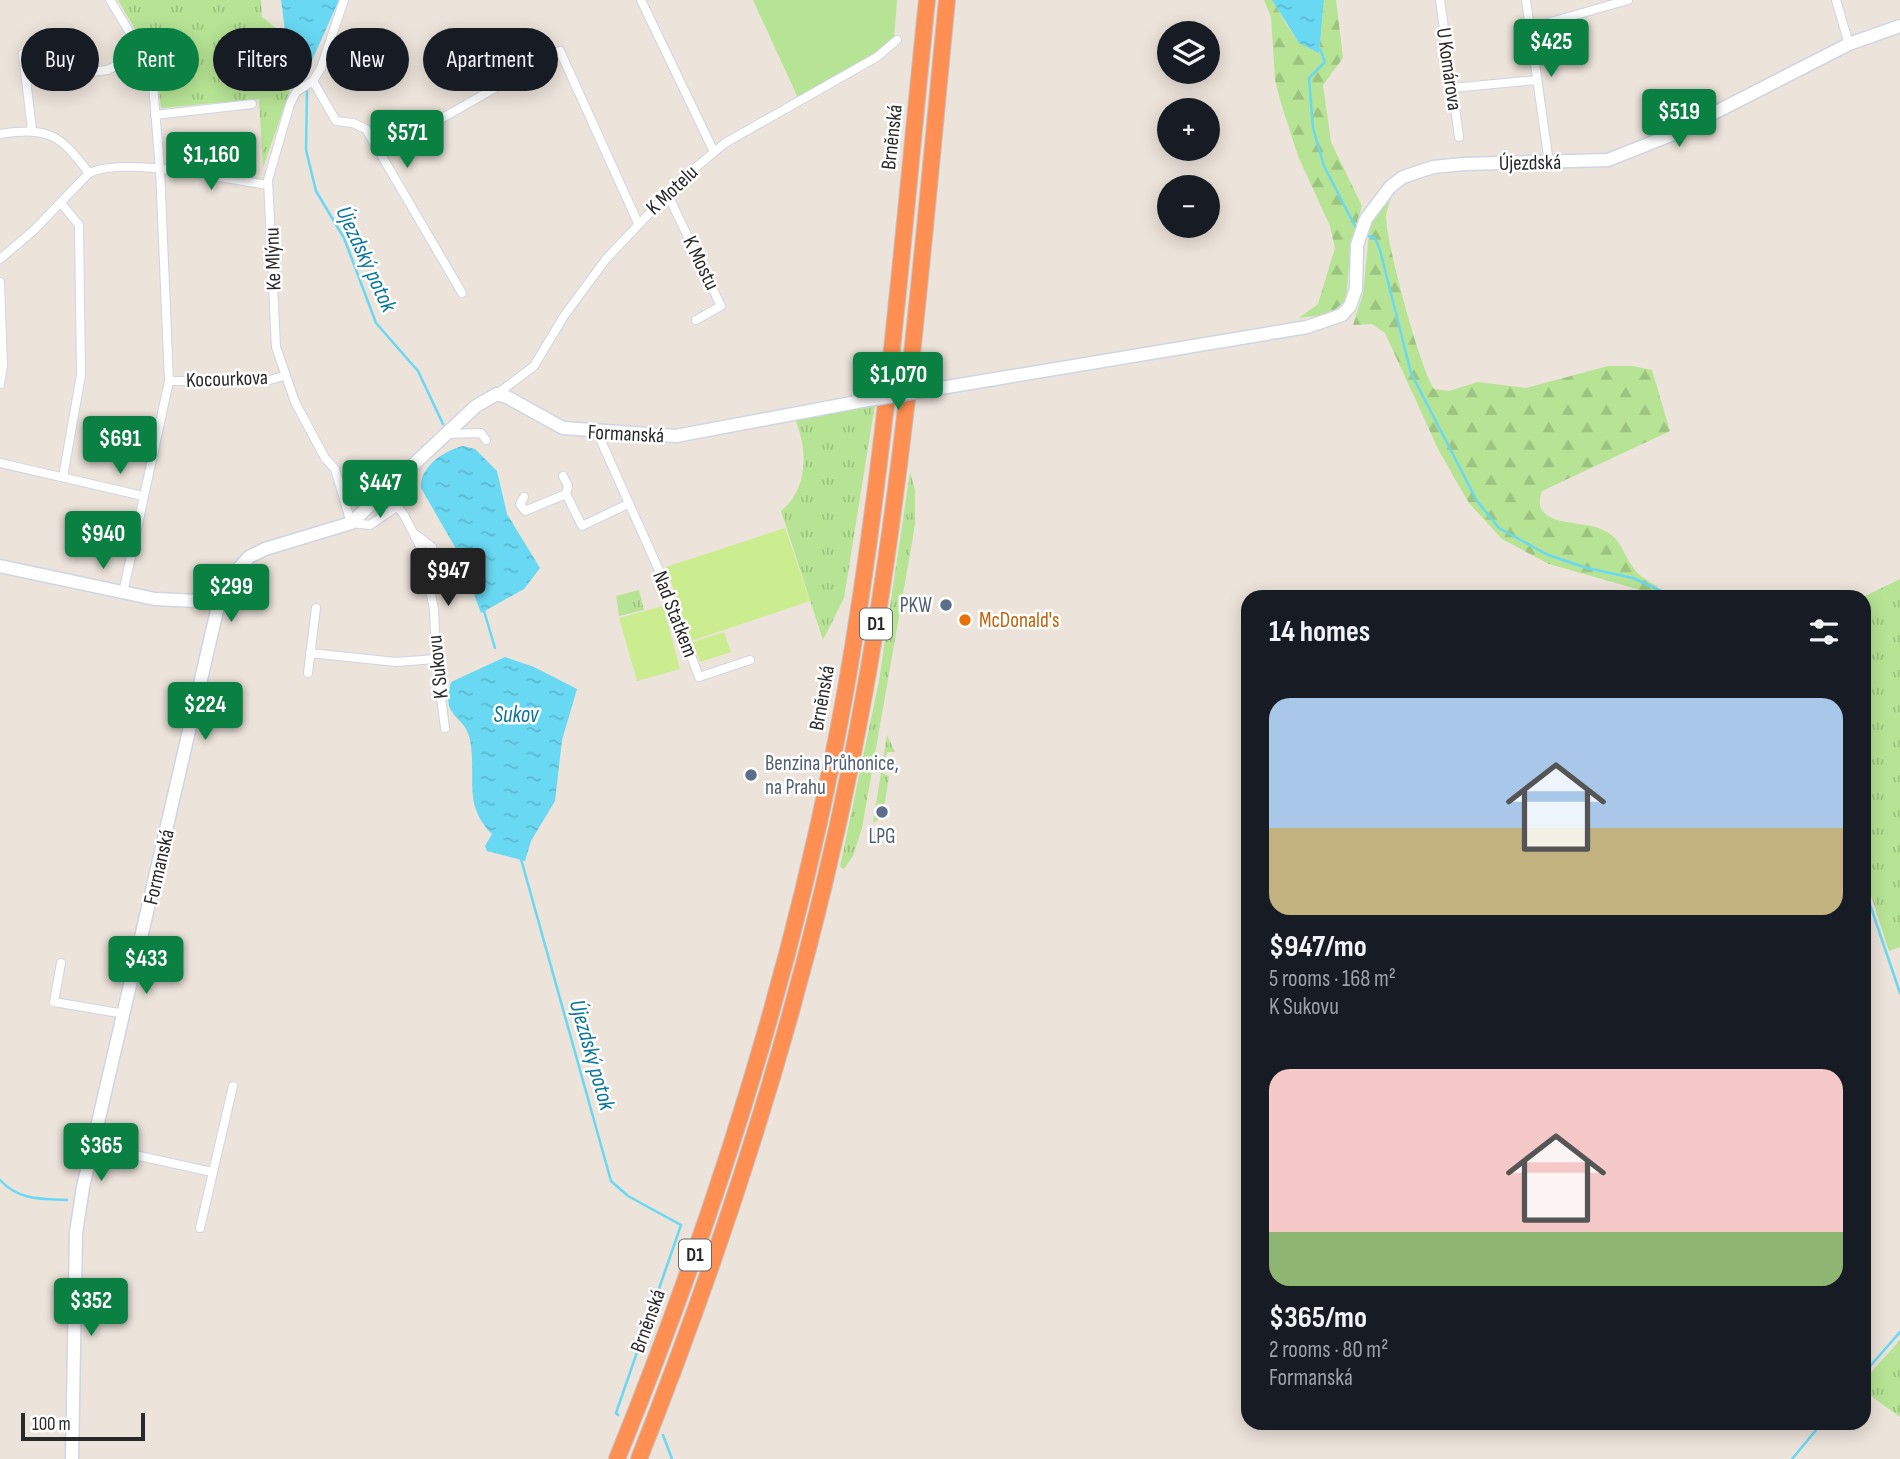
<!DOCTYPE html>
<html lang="en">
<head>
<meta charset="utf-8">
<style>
	:root { --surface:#171b24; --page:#20242c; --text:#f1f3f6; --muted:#9ea1a6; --accent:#0b8043 }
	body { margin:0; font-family:"Sofia Sans Condensed",sans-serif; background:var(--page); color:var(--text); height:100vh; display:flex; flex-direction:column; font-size:26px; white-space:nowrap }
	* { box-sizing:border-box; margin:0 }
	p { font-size:23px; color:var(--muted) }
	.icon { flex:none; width:38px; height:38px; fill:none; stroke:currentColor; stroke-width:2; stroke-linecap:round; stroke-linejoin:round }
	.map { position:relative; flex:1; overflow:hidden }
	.panel { position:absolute; left:1241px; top:590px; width:630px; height:840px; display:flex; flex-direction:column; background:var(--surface); border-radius:21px; box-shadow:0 4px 18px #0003 }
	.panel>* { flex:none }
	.guide { position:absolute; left:21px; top:28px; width:665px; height:63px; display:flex; gap:14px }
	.tools { position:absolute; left:1157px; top:21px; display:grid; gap:14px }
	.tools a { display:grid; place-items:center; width:63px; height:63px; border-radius:50%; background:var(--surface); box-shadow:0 4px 18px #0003; font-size:35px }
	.scale { position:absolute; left:21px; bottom:18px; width:124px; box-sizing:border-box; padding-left:7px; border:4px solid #292929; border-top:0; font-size:19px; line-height:24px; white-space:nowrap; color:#292929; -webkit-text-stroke:5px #fff; paint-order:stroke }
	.price { position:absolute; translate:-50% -60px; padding:0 16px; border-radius:7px; background:var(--accent); color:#fff; font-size:23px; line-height:46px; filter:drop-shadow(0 2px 4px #0008) }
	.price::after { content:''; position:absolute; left:50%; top:42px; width:21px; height:16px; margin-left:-10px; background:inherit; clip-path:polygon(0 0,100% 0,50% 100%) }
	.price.current { background:#222; color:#fff }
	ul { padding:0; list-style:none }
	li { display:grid; align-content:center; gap:14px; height:371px; padding:0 28px }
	li span { display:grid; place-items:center; height:217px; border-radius:21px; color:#555 }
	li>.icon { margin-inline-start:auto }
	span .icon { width:126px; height:126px; fill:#fffc; stroke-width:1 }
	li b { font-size:30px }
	h2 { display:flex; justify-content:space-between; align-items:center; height:84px; padding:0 28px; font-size:30px }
	.chip { padding:0 24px; border-radius:32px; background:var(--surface); box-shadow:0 4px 18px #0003; font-size:24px; line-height:63px }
	.chip.current { background:var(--accent); color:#fff }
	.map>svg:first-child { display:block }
</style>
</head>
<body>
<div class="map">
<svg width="1900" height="1459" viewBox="0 0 1900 1459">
	<defs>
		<pattern id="grass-tufts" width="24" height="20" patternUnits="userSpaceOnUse" patternTransform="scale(1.75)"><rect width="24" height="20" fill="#b6e494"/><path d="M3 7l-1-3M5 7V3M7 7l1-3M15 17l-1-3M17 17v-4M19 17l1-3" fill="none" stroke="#9cc480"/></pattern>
		<pattern id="forest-firs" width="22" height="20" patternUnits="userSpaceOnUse" patternTransform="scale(1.75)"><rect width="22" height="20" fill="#b6e494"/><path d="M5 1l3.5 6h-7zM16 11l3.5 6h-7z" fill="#9cc480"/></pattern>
		<pattern id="water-ripples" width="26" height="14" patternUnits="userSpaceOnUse" patternTransform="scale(1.75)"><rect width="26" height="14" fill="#69d8f2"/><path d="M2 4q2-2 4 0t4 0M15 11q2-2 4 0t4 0" fill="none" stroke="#5bb9d0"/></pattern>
	</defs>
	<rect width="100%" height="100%" fill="#ece3da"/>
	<g fill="url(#grass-tufts)">
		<polygon points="118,0 261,0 262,17 281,32 300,79 292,84 263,168 259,99 161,108 155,63"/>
		<path d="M875 404 844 598 823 640 781 511C809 489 808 447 794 417Z"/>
		<polygon points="910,472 915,490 915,525 862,828 853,856 844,869 840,867 879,681"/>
		<polygon points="1900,579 1900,947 1889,951 1864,873 1863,597"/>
		<polygon points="639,590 644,610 619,616 616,596"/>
		<polygon points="887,735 895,752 887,752 883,773 889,776 884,808 878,808 877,816 882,817 873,823"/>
		<polygon points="1900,1340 1900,1417 1864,1391 1864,1380"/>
	</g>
	<g fill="url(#forest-firs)">
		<path d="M1264 0H1272L1275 4C1286 24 1296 46 1319 52L1324 0H1336L1343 58 1323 85 1331 142 1362 206 1351 242 1346 300 1330 314 1299 318 1318 304 1335 248 1330 226 1298 156 1280 100 1275 80 1271 17Z"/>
		<path d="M1391 199C1389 204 1387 209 1386 215 1385 240 1420 368 1434 389L1449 391 1478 382 1526 388 1608 366H1632L1652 370 1670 431 1542 491C1528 528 1583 520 1601 529 1620 537 1622 551 1632 566 1638 576 1648 581 1658 587L1651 593 1549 564 1502 539 1469 503 1439 451 1385 333 1372 324 1353 325 1363 294 1370 223Z"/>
	</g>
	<polygon fill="#b6e494" points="753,0 897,0 894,39 866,60 799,100"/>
	<g fill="#ccec90">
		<polygon points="785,528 810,601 691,641 666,567"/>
		<polygon points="663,606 680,669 637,681 619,618"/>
		<polygon points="724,632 731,652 700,662 693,642"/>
	</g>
	<g fill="url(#water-ripples)">
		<path d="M281 0H339L306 74C284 60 285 23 281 0Z"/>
		<polygon points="1272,0 1324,0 1319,53 1299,43"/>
		<path d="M463 446 475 449 497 471 507 514 540 568 524 589 481 613 459 554 421 488C419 467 445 450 463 446Z"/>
		<path d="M505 657 534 667 577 689 562 740 555 801 531 841 525 861 487 851 485 846 492 834C462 804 477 777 470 740 465 713 440 720 451 682Z"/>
	</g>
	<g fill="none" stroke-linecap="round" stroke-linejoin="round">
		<g stroke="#69d8f2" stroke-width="2.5">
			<polyline points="1320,49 1325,62 1309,78 1313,128 1324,166 1357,230"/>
			<polyline points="307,91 306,150 316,191 344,238 376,323 418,371 443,424"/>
			<polyline points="1365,235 1375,238 1380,250 1411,373 1477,501 1499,528 1548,555 1587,568 1633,578 1674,597"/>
			<polyline points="484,611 495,648"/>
			<polyline points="521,859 611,1181 628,1196 681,1225 616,1413 618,1415"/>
			<polyline points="1864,887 1900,993"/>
			<path d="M0 1180C18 1200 41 1199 67 1200"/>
			<polyline points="1864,1373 1900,1332"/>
			<polyline points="663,1435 672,1459"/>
			<polyline points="1792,1459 1822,1423"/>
		</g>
		<g stroke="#cfd5e3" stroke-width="10">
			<g id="street">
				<polyline points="110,0 143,54 153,85 160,169 169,381 123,593"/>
				<polyline points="344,0 321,68 313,81 296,92 290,104 268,180 276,347 295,402 325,458 335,469 351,523 370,525 398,506"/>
				<polyline points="641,0 714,152"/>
				<polyline points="1440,0 1459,137"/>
				<polyline points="1526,0 1549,163"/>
				<polyline points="1836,0 1849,44"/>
				<polyline points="1530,28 1628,0"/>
				<polyline points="23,54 32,130"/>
				<polyline points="81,73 107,70 143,54"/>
				<polyline points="313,81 336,121 353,123 366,129 462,293"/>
				<polyline points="1452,88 1537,80"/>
				<polyline points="155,115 252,104"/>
				<path d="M0 134C50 127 59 134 89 173 126 156 225 179 268 185"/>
				<polyline points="381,153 560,51 638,223"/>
				<polyline points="667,193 721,306 696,320"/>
				<polyline points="61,203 79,225 81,375 63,477"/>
				<polyline points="0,259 33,231 89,173"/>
				<polyline points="0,282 3,366 0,384"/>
				<polyline points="169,381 266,381 284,376"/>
				<polyline points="497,394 534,366 564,316 606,259 682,179 725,143 877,57 897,40"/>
				<polyline points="597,432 658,568 699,677 750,660"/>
				<polyline points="446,434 481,433 486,440"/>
				<polyline points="0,463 143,496"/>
				<polyline points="563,476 568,486 566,494 582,526 628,504"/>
				<polyline points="386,492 404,515 421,548 434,609 436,659 445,728"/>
				<polyline points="524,497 520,504 525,511 566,494"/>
				<polyline points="415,534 432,547"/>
				<polyline points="310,653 396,662 436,659"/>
				<polyline points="308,673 316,608"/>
				<polyline points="61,963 54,1002 125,1014"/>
				<polyline points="94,1146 212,1172"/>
				<polyline points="200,1228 233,1086"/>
			</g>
		</g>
		<g stroke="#cfd5e3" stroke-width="15">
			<g id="secondary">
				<polyline points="929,390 1307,327 1342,315 1350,306 1356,289 1357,245 1366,219 1390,187 1403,177 1433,167 1464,164 1608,160 1671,135 1849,44 1900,26"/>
				<polyline points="0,566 155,599 219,602"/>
				<polyline points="72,1459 76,1233 83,1187 219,602 233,575 249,557 265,549 351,523 476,406 497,394 507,397 563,428 676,436 862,401"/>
			</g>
		</g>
		<g stroke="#c3c3c3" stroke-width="18">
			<g id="highway">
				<path d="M617 1459C718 1210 799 952 846 688 886 460 903 230 927 0"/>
				<path d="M639 1459C737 1212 817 957 864 695 906 466 924 232 947 0"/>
			</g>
		</g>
		<use href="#street" stroke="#fff" stroke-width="8"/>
		<use href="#secondary" stroke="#fff" stroke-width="12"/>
		<use href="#highway" stroke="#ff8f52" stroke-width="16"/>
		<g stroke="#cfd5e3" stroke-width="15" stroke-linecap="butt">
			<polyline id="secondary-bridge" points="862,401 929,390"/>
		</g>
		<use href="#secondary-bridge" stroke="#fff" stroke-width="12"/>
	</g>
	<g fill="#5c6f8a" stroke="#fff" stroke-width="2.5">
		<circle cx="946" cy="605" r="7"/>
		<circle cx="751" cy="775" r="7"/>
		<circle cx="882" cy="812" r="7"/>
	</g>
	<circle fill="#e8710a" stroke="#fff" stroke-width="2.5" cx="965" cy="620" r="7"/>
	<g text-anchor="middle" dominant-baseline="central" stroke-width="5" stroke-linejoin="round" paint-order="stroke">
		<g fill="#fff" stroke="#696969" stroke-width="2">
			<rect x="860" y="608.5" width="32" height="31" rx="5"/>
			<rect x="679" y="1239.5" width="32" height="31" rx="5"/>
		</g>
		<g font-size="19" font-weight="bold" fill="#292929">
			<text x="876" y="624">D1</text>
			<text x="695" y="1255">D1</text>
		</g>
		<g font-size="21" fill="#292929" stroke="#fff">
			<text transform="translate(1449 69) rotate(82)">U Komárova</text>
			<text transform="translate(892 137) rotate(-84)">Brněnská</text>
			<text transform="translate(1530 163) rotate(-1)">Újezdská</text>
			<text transform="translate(672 190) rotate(-43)">K Motelu</text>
			<text transform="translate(273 259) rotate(-92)">Ke Mlýnu</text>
			<text transform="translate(701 263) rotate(64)">K Mostu</text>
			<text transform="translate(227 379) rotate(-2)">Kocourkova</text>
			<text transform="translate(626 434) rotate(3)">Formanská</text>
			<text transform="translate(675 614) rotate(69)">Nad Statkem</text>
			<text transform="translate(438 667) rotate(-96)">K Sukovu</text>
			<text transform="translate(822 698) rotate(-80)">Brněnská</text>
			<text transform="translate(159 867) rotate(-77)">Formanská</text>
			<text transform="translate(648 1321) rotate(-70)">Brněnská</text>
		</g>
		<g font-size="21" fill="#4e5e75" stroke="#fff" text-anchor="end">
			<text x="932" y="605">PKW</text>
			<text x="765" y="763" text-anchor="start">Benzina Průhonice,<tspan x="765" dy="24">na Prahu</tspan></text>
			<text x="882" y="836" text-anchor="middle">LPG</text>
		</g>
		<g font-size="21" fill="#c56008" stroke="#fff" text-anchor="start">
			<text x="979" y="620">McDonald's</text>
		</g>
		<g font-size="23" font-style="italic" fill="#09769d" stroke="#fff">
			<text transform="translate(366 259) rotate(65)">Újezdský potok</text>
			<text x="516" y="715">Sukov</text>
			<text transform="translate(592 1055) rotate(74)">Újezdský potok</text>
		</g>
	</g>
</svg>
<div class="tools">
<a><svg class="icon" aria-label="layers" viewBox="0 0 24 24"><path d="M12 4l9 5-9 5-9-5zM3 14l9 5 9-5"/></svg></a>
<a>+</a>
<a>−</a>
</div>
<div class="scale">100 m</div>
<b class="price" style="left:1551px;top:79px">$425</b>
<b class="price" style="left:1679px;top:149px">$519</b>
<b class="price" style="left:407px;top:170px">$571</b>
<b class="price" style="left:211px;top:192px">$1,160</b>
<b class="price" style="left:898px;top:412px">$1,070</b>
<b class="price" style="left:120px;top:476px">$691</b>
<b class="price" style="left:380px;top:520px">$447</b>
<b class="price" style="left:103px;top:571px">$940</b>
<b class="price current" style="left:448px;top:608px">$947</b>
<b class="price" style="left:231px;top:624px">$299</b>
<b class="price" style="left:205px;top:742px">$224</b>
<b class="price" style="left:146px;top:996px">$433</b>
<b class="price" style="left:101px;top:1183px">$365</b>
<b class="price" style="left:91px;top:1338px">$352</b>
<div class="guide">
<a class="chip">Buy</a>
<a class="chip current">Rent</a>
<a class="chip">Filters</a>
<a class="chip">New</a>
<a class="chip">Apartment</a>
</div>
<section class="panel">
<h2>14 homes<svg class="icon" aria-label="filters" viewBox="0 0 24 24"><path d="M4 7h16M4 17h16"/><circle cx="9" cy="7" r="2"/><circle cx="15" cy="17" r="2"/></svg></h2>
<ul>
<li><span style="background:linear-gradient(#a9c7e8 60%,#c2b280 0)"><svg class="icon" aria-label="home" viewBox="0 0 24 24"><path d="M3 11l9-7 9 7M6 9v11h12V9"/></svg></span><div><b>$947/mo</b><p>5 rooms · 168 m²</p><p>K Sukovu</p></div></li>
<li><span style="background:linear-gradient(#f6c9c9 75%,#8fb573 0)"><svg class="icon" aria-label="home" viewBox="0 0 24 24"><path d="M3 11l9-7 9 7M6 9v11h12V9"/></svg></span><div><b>$365/mo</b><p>2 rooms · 80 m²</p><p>Formanská</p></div></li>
</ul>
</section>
</div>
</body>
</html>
